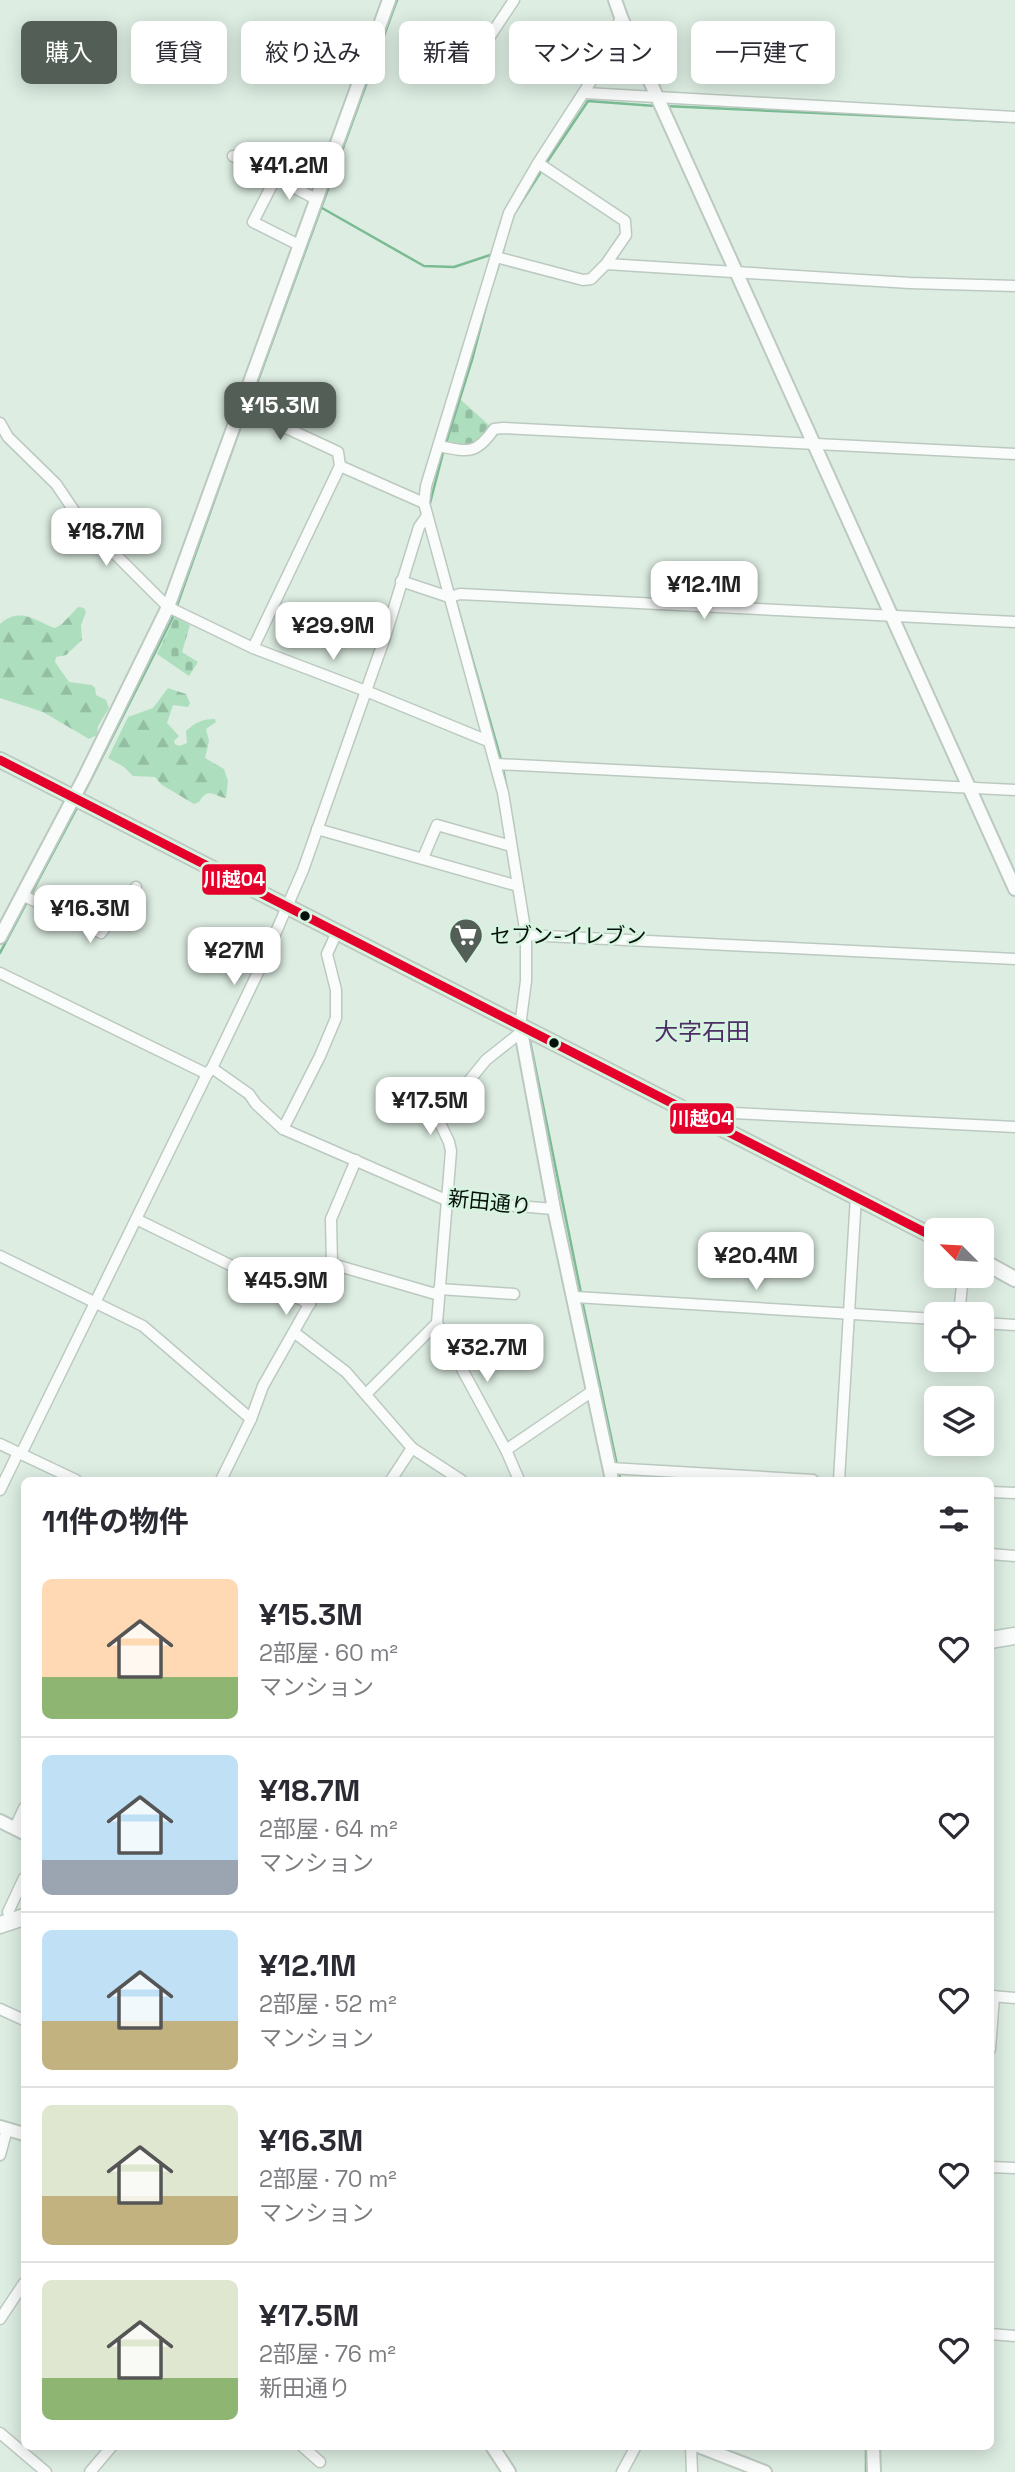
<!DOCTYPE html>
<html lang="ja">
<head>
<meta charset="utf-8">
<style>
	:root { --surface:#fff; --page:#f7f7f7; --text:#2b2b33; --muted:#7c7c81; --line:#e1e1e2; --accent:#525e56 }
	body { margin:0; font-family:"Space Grotesk","Noto Sans JP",sans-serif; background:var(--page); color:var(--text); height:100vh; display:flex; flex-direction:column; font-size:26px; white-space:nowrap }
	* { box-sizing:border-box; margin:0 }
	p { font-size:23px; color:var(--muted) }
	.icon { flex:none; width:38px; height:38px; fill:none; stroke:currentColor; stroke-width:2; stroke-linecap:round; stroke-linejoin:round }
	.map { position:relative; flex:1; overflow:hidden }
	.side { position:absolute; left:21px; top:1477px; width:973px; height:973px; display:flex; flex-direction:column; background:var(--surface); border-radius:10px; box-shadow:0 4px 18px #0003 }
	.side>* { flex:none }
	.top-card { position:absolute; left:21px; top:21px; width:973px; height:63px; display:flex; gap:14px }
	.needle { width:46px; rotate:294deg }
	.controls { position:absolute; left:924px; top:1218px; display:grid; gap:14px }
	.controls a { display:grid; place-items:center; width:70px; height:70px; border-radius:10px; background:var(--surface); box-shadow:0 4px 18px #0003; font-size:35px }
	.price { position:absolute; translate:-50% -60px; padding:0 16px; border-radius:14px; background:#fff; color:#222; font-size:23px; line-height:46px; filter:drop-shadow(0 2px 4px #0008) }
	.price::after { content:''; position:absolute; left:50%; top:42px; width:21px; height:16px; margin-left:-10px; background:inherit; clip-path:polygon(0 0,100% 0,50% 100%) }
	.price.current { background:var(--accent); color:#fff }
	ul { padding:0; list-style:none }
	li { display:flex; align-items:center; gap:21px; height:175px; padding:0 21px }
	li+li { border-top:2px solid var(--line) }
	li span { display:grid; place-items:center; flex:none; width:196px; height:140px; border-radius:10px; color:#555 }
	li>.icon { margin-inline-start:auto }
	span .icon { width:84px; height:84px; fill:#fffc; stroke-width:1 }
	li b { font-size:30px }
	h2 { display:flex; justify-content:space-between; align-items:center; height:84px; padding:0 21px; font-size:30px }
	.tag { padding:0 24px; border-radius:10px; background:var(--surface); box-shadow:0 4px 18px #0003; font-size:24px; line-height:63px }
	.tag.current { background:var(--accent); color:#fff }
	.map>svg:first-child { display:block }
</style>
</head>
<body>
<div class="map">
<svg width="1015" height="2472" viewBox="0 0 1015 2472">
	<defs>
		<pattern id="forest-firs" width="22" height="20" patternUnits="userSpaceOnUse" patternTransform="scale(1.75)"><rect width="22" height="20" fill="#addfbe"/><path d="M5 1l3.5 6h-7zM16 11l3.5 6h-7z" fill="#93bea2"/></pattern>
		<pattern id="cemetery-stones" width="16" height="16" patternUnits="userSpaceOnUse" patternTransform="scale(1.75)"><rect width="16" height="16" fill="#addfbe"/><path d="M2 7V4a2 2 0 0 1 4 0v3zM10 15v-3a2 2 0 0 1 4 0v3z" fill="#93bea2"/></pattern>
	</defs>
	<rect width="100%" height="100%" fill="#ddede2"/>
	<g fill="url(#forest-firs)">
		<path d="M78 607 84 608 86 612 81 625 82 640 66 655 56 657 55 662 69 682 92 685 95 688 96 695 106 700 109 708 98 726 97 735 89 739 43 712 0 698V624C20 606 35 621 55 628L62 624Z"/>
		<path d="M168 688 186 694 190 703 188 707 173 705 167 723 179 736 174 741 175 744 179 746 187 743 186 731C196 722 202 719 215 719L216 722 206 729 209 741 205 758 224 769 228 781 226 798C212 795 208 787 199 802L194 804 162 785 155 777 133 776 124 767 108 758 128 717 153 708Z"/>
	</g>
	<g fill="url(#cemetery-stones)">
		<polygon points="460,399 491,427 470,448 447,443"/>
		<polygon points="175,617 190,625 182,652 198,662 189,676 157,654"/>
	</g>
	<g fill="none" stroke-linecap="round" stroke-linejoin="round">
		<g stroke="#7abb94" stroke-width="2.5">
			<polyline points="665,106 1015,122"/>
			<polyline points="545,165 588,101 655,106"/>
			<polyline points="322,208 424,266 454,267 493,254"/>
			<polyline points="510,225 514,214 542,170"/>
			<polyline points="502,255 506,238"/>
			<polyline points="493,282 500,261"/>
			<polyline points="248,408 397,0"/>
			<polyline points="446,443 472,360 490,291"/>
			<polyline points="429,507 444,449"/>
			<polyline points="443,554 453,591"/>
			<polyline points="455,598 502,763 507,790"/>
			<polyline points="82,797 173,617 245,414"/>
			<polyline points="512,818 530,932"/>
			<polyline points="30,896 78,806"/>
			<polyline points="0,953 27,902"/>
			<polyline points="529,1036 581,1293"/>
			<polyline points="582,1300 617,1465"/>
			<polyline points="619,1471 620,1480"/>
			<polyline points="866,2446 866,2472"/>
		</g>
		<g stroke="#bcc9c0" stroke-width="13">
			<g id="minor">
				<polyline points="475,59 514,0"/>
				<polyline points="585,93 1015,117"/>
				<polyline points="233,156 316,199"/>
				<polyline points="538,163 625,221 626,235 606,264"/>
				<polyline points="275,179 253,222 299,245"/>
				<polyline points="496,257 583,280 591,279 606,264 910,283 1015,286"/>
				<polyline points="241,407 338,452 340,466"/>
				<polyline points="0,423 8,437 56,484 79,518 168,607 253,648 366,691 488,741"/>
				<path d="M439 446C468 452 476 455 494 429L503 428 1015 454"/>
				<polyline points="401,581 449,597 460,594 1015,622"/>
				<polyline points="253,648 340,466 424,503"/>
				<polyline points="496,764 1015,790"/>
				<polyline points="317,829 518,886"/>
				<polyline points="423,858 437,825 511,846"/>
				<polyline points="22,895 101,933 136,887"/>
				<polyline points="526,935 1015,959"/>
				<polyline points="0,973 207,1074"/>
				<polyline points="520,1026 526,981 526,935 503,793 424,503 426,486 509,213 538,163 602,64 621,17"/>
				<polyline points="212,1068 249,1094 256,1104 283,1129 446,1200 554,1209"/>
				<polyline points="691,1111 1015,1127"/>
				<polyline points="283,1129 320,1056 336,1018 336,990 327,954 337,932"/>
				<polyline points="136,1219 310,1304"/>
				<polyline points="0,1256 143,1326 251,1419"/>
				<polyline points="332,1264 439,1295"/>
				<polyline points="439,1289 514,1294"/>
				<polyline points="575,1297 936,1319"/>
				<polyline points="959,1314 963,1276"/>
				<polyline points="982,1323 1015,1325"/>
				<polyline points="295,1333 346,1372 412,1448 461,1480"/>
				<polyline points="366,1394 437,1323"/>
				<polyline points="0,1444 76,1480"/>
				<polyline points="506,1450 594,1390"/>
				<polyline points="21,1454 207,1074 212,1068 262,964 303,870 385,637 419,527 426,517"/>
				<polyline points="610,1468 813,1480"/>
				<polyline points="221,1480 251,1419 263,1386 332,1264 331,1219 356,1160"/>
				<polyline points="391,1480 412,1448"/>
				<polyline points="519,1480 506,1450 437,1323 451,1151 449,1142 438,1119 486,1060 520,1033"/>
				<polyline points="839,1480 856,1196"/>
				<polyline points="0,1490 18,1453"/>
				<polyline points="990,1492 1015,1493"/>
				<polyline points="990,1554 1015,1556"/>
				<polyline points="15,1828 24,1808"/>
				<polyline points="8,1912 24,1878"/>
				<polyline points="991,1996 1015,1998"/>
				<polyline points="0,2009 24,2020"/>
				<polyline points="990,2049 994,1996"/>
				<polyline points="0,2155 7,2129"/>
				<polyline points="990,2167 1015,2168"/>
				<polyline points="0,2319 24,2283"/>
				<polyline points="990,2334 1015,2336"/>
				<polyline points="0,2433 46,2472"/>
				<polyline points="302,2446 320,2462"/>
				<polyline points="691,2446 692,2472"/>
				<polyline points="90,2472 112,2446"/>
				<polyline points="622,2472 636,2446"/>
			</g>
		</g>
		<g stroke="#bcc9c0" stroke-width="16">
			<g id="tertiary">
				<polyline points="615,0 621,17 1015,889"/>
				<polyline points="0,937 84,778 168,607 389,0"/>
				<polyline points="520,1026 554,1209 612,1480"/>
				<polyline points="0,1821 24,1833"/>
				<polyline points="0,2127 24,2134"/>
				<polyline points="492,2446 509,2472"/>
				<polyline points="698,2446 765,2472"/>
				<polyline points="873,2446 874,2472"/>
			</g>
		</g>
		<g stroke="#bcc9c0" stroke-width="18">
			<g id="primary">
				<polyline points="0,760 936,1238"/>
				<polyline points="982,1261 1015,1279"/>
			</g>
		</g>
		<g stroke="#bcc9c0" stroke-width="19">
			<g id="trunk">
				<polyline points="990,1640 1015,1636"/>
				<polyline points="0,1925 24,1917"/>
			</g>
		</g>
		<use href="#minor" stroke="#fafcfb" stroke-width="10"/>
		<use href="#tertiary" stroke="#fafcfb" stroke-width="12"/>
		<use href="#primary" stroke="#fafcfb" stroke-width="14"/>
		<use href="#trunk" stroke="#fafcfb" stroke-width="16"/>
		<g stroke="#d6f4df" stroke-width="14">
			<polyline id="bus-1" points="0,760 936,1238"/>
		</g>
		<use href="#bus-1" stroke="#e4002b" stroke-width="9"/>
	</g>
	<defs>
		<g id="supermarket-pin" transform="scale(1.75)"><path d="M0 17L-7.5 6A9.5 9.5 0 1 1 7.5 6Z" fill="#525e56" stroke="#d6f4df"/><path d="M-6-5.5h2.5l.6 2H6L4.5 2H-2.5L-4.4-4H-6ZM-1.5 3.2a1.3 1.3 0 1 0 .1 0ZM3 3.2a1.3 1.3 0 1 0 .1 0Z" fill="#fff"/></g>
	</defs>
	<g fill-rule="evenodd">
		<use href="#supermarket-pin" x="466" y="935"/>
	</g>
	<g fill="#07110b" stroke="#d6f4df" stroke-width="2.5">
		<circle cx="305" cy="916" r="6"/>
		<circle cx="554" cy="1043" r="6"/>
	</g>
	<g text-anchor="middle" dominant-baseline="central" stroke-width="5" stroke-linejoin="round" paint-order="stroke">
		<g font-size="21" fill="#07110b" stroke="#d6f4df" text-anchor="start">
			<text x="490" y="935">セブン-イレブン</text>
		</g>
		<g font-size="21" fill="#07110b" stroke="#d6f4df">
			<text transform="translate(490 1202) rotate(6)">新田通り</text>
		</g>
		<g font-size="24" fill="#4e2e67" stroke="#d6f4df">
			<text x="702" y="1031">大字石田</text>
		</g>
	</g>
	<g stroke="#d6f4df" stroke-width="2.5">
		<rect x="201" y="863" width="66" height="33" rx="7" fill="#e4002b"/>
		<rect x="669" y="1102" width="66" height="33" rx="7" fill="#e4002b"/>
	</g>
	<g font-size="19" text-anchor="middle" font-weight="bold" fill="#fff">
		<text x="234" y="886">川越04</text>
		<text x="702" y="1125">川越04</text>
	</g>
</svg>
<div class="controls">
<a><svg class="needle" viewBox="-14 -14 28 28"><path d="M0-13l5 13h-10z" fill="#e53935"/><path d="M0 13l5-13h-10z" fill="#7c7c81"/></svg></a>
<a><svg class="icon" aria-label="locate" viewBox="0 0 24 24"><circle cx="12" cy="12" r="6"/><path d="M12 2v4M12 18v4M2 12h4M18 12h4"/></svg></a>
<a><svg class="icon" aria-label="layers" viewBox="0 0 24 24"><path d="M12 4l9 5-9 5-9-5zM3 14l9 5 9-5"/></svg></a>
</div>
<b class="price" style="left:289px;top:202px">¥41.2M</b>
<b class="price current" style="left:280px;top:442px">¥15.3M</b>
<b class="price" style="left:106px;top:568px">¥18.7M</b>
<b class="price" style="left:704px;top:621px">¥12.1M</b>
<b class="price" style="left:333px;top:662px">¥29.9M</b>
<b class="price" style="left:90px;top:945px">¥16.3M</b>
<b class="price" style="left:234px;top:987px">¥27M</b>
<b class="price" style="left:430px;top:1137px">¥17.5M</b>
<b class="price" style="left:756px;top:1292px">¥20.4M</b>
<b class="price" style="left:286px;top:1317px">¥45.9M</b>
<b class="price" style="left:487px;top:1384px">¥32.7M</b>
<div class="top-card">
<a class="tag current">購入</a>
<a class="tag">賃貸</a>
<a class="tag">絞り込み</a>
<a class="tag">新着</a>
<a class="tag">マンション</a>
<a class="tag">一戸建て</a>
</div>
<section class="side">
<h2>11件の物件<svg class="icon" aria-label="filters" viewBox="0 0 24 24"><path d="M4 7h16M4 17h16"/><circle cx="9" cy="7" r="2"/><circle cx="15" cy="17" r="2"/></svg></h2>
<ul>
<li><span style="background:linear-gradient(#ffd9b3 70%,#8fb573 0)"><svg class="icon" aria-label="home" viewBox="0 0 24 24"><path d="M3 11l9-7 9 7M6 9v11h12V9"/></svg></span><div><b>¥15.3M</b><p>2部屋 · 60 m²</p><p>マンション</p></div><svg class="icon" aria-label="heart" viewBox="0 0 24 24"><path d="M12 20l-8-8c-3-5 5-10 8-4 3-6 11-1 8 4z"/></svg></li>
<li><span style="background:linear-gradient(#bfe0f5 75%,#9aa5b1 0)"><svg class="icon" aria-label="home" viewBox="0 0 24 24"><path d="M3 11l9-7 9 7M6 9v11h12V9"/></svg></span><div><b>¥18.7M</b><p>2部屋 · 64 m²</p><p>マンション</p></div><svg class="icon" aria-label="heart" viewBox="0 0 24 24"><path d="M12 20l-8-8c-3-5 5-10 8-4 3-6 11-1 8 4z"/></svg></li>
<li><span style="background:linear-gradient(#bfe0f5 65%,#c2b280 0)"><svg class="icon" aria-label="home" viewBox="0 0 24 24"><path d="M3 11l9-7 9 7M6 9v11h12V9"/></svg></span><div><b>¥12.1M</b><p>2部屋 · 52 m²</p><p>マンション</p></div><svg class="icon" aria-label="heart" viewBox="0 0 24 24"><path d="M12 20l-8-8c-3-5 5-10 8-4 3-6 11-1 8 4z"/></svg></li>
<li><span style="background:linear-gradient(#dfe7d0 65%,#c2b280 0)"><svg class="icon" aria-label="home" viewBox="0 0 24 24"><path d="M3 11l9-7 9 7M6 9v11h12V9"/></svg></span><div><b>¥16.3M</b><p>2部屋 · 70 m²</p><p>マンション</p></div><svg class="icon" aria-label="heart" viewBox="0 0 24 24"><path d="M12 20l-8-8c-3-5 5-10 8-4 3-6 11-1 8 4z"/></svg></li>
<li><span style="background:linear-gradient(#dfe7d0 70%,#8fb573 0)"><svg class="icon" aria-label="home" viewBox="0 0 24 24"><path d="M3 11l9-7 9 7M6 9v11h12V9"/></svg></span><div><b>¥17.5M</b><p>2部屋 · 76 m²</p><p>新田通り</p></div><svg class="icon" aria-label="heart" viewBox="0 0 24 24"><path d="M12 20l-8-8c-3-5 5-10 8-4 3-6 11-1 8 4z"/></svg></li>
</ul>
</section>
</div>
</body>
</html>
